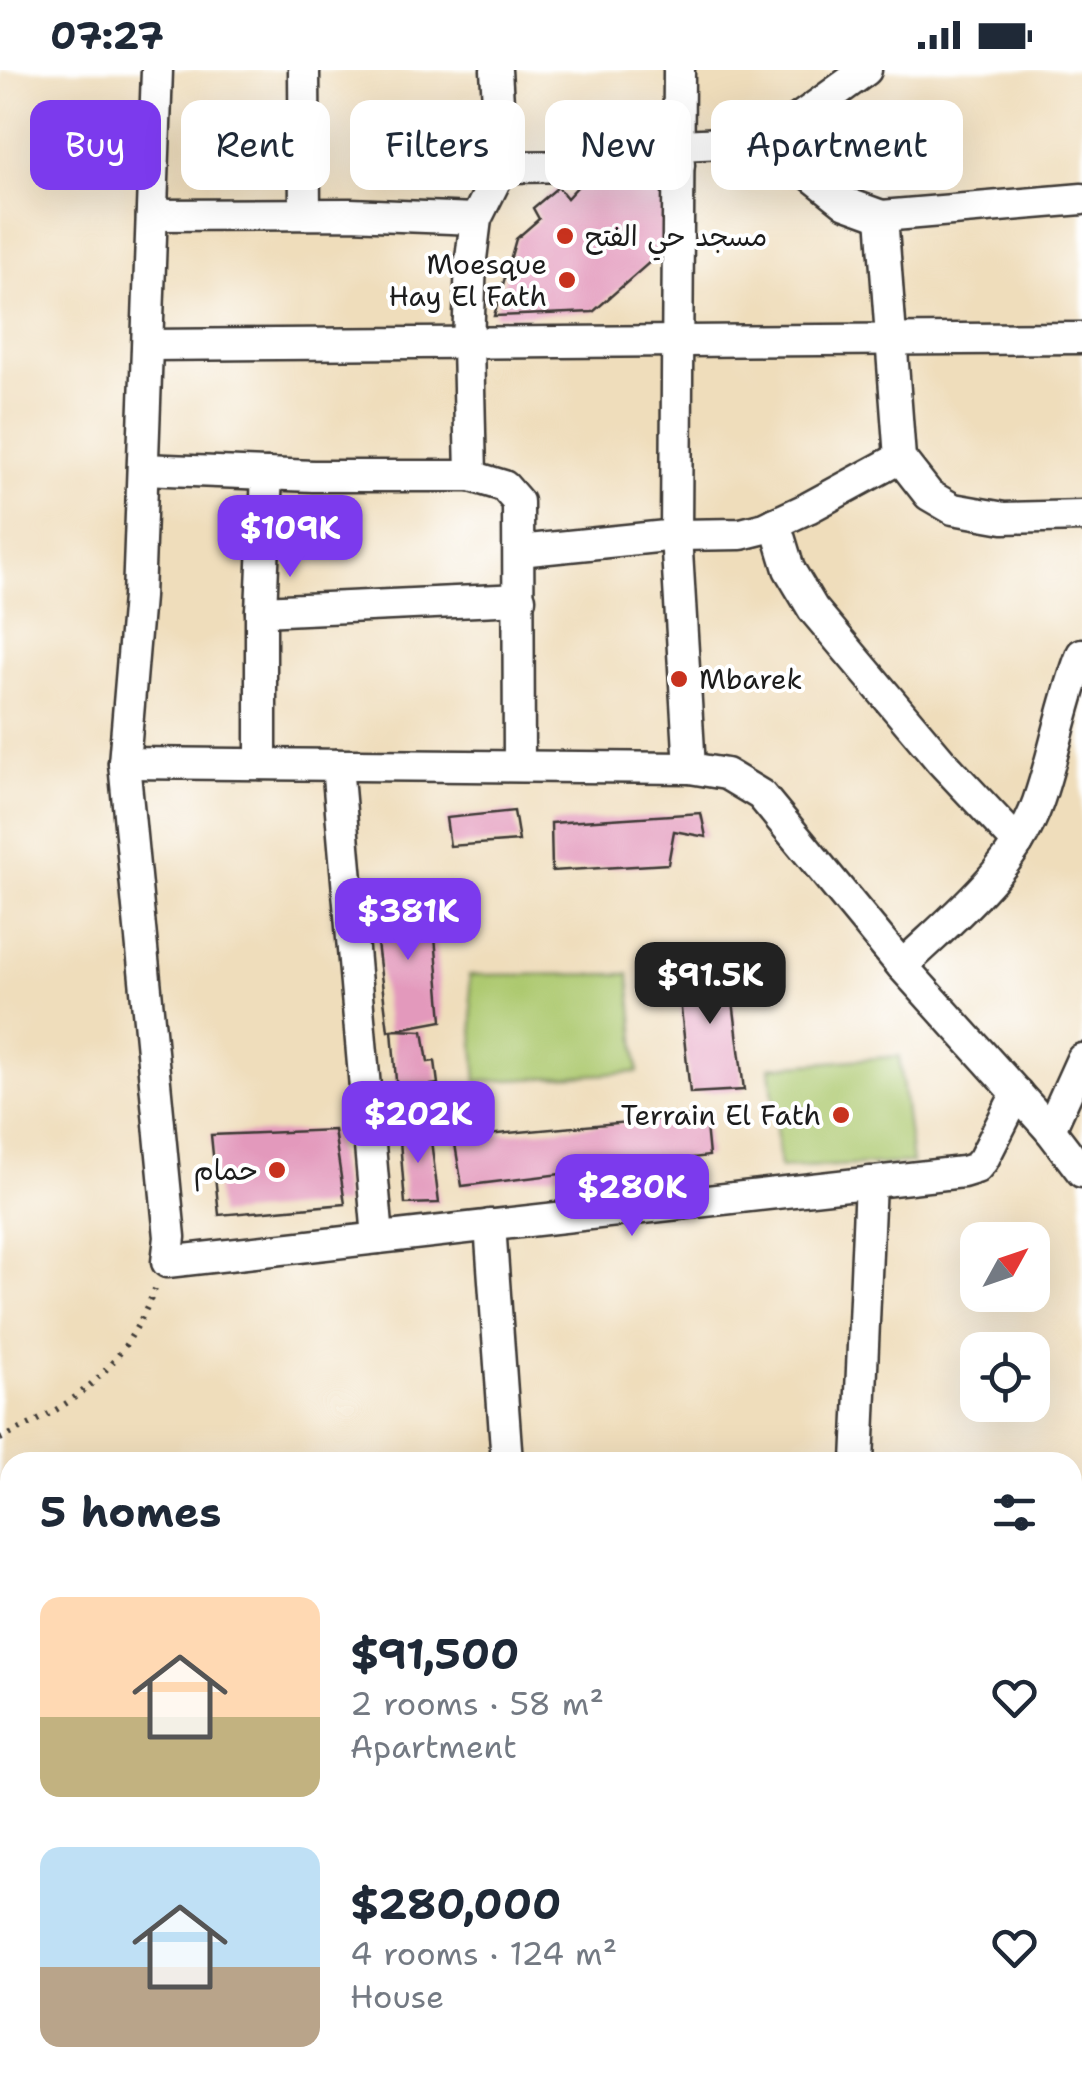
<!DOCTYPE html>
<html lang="en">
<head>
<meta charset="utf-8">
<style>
	:root { --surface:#fff; --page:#f2f2f3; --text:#1f2937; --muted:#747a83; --accent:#7c3aed }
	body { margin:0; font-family:"Shantell Sans","Playpen Sans Arabic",sans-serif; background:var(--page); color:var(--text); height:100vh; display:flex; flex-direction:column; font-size:38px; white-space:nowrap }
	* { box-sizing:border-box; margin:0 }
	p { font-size:32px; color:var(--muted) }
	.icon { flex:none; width:55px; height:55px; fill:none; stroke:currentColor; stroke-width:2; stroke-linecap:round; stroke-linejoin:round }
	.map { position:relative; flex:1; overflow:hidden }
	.side { position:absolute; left:0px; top:1382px; width:1082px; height:642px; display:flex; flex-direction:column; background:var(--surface); border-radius:30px 30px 0 0; box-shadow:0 10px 40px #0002 }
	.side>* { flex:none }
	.top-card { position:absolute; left:30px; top:30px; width:1022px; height:90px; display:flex; gap:20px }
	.needle { width:65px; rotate:50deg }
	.tools { position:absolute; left:960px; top:1152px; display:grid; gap:20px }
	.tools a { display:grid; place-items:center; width:90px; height:90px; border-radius:20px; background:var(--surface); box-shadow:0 10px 40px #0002; font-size:50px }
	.price { position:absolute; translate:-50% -85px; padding:0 22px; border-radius:20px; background:var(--accent); color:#fff; font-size:32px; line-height:65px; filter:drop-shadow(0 2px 5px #0008) }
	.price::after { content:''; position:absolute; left:50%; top:60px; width:30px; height:22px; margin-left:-15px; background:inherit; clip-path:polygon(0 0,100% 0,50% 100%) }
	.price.current { background:#222; color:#fff }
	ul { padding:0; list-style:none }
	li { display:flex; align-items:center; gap:30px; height:250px; padding:0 40px }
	li span { display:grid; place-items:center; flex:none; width:280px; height:200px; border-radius:20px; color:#555 }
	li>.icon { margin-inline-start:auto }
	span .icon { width:120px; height:120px; fill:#fffc; stroke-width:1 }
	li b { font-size:42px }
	h2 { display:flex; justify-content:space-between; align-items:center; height:120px; padding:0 40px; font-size:42px }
	.chip { padding:0 35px; border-radius:20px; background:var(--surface); box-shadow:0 10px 40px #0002; font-size:35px; line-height:90px }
	.chip.current { background:var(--accent); color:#fff }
	.status { display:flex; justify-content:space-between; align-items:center; height:70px; padding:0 50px; background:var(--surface); direction:ltr }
	.status svg { height:28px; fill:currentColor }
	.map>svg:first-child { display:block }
</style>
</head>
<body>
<div class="status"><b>07:27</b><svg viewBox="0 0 49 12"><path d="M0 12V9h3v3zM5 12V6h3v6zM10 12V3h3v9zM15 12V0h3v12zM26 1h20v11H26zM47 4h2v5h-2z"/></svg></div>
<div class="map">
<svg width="1082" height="2023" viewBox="0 0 1082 2023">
	<rect width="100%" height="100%" fill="#fff"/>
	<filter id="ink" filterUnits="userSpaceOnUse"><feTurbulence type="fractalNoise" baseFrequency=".01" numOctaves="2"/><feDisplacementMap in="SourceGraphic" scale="20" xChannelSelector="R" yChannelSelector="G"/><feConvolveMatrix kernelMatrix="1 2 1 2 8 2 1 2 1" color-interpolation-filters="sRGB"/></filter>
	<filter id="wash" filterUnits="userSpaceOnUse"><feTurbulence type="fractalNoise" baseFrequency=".0048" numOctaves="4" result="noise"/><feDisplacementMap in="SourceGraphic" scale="40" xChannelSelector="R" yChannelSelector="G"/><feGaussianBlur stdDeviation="2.25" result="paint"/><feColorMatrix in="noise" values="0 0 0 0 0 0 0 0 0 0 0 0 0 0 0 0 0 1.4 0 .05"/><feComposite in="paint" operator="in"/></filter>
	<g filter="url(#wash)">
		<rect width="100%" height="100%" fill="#efddbb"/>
		<g fill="#adc970" stroke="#647246" stroke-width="2.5">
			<polygon points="629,904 638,1002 477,1012 469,905"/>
			<polygon points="899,986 912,1093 780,1098 770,997"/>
		</g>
		<g id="blocks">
			<g fill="#e399bc">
				<polygon points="579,115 669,116 666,178 593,242 494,246 516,169 539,149 533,138 558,117 567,128"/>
				<polygon points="514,741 519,771 450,776 446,748"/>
				<polygon points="701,743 706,767 674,761 668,794 552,801 551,753"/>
				<polygon points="432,830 442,951 388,961 372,833"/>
				<polygon points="728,890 744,1020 690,1023 676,892"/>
				<polygon points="392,960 423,961 428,992 435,991 438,1014 431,1015 432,1049 399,1049"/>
				<polygon points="705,1045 709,1086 462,1116 454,1068"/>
				<polygon points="429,1055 439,1133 405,1134 399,1058"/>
				<polygon points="334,1060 345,1134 219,1145 211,1065"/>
			</g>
		</g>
	</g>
	<g filter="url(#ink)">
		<use href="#blocks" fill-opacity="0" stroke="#3c3934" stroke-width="2.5"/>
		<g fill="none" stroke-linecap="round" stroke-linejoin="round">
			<g stroke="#3c3934" stroke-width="35">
				<g id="street">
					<polyline points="157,0 138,527 124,693 690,698 726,704 761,725 902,896 1050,1060 1082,1102"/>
					<polyline points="304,0 305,144"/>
					<polyline points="496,0 502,97 679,95"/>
					<polyline points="679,0 676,465 690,698"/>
					<polyline points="768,71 866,0"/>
					<polyline points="679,75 768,71 846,133 882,146"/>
					<polyline points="808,103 817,36"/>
					<polyline points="1082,129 882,146 900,388 929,425 953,439 1004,448 1082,446"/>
					<polyline points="152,145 350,144 476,149"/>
					<polyline points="148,275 1082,268"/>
					<polyline points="143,399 313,406 471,406 468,274 471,189 476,149 502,97"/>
					<polyline points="471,406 504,416 518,432 519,696"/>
					<polyline points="775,453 789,499 813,539 941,691 1018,773"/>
					<polyline points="519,481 676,465 741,464 765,458 808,438 900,388"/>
					<polyline points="261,541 267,404"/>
					<polyline points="124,693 170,1167 167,1192 963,1102 976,1098 983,1090 1017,1023"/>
					<polyline points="261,694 261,541 520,529"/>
					<polyline points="337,695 378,1168"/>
					<path d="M902 896C953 847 1014 800 1038 732 1055 683 1063 632 1082 584"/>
					<polyline points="1050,1060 1082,989"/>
					<polyline points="490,1155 507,1392"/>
					<polyline points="858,1392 870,1112"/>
					<polyline points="1072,1533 1082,1466"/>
					<polyline points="1072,1896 1082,1899"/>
					<polyline points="1008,2016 1031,2023"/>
				</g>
			</g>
			<path stroke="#3c3934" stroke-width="6" stroke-dasharray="2.5 8" stroke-linecap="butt" d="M0 1369C80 1332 121 1301 155 1219"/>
			<use href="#street" stroke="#fff" stroke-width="30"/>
		</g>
	</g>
	<g fill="#c8321e" stroke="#fff" stroke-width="4">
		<circle cx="565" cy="166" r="10"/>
		<circle cx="567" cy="210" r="10"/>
		<circle cx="679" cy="609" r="10"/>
		<circle cx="841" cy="1045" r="10"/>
		<circle cx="277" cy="1100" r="10"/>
	</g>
	<g text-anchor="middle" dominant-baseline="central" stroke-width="8" stroke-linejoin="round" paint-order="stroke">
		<g font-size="28" fill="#1c1c1c" stroke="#fff" text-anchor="end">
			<text x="585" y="166" text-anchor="start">مسجد حي الفتح</text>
			<text x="547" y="194">Moesque<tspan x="547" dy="32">Hay El Fath</tspan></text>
			<text x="699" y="609" text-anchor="start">Mbarek</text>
			<text x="821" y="1045">Terrain El Fath</text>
			<text x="257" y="1100">حمام</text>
		</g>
	</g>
</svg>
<div class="tools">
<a><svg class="needle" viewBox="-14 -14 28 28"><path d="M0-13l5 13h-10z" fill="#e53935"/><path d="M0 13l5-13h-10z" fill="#747a83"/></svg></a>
<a><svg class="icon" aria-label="locate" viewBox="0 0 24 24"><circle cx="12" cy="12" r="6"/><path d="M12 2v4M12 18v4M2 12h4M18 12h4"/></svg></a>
</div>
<b class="price" style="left:290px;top:510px">$109K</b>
<b class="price" style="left:408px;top:893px">$381K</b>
<b class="price current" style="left:710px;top:957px">$91.5K</b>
<b class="price" style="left:418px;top:1096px">$202K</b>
<b class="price" style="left:632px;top:1169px">$280K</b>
<div class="top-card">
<a class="chip current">Buy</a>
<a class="chip">Rent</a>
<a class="chip">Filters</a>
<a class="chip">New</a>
<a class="chip">Apartment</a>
</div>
<section class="side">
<h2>5 homes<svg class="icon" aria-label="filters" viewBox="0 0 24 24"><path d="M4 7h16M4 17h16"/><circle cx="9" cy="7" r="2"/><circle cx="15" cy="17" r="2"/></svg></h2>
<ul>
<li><span style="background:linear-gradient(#ffd9b3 60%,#c2b280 0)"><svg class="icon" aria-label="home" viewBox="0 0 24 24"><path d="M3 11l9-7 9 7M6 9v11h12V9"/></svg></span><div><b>$91,500</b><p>2 rooms · 58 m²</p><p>Apartment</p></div><svg class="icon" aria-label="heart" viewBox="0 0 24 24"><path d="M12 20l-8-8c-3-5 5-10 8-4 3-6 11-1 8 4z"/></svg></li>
<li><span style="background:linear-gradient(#bfe0f5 60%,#b9a48a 0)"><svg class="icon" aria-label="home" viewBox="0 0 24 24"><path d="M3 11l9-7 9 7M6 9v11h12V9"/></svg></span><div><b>$280,000</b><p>4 rooms · 124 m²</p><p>House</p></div><svg class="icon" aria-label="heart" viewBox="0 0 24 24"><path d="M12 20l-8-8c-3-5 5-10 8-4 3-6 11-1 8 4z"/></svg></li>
</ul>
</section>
</div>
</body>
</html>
